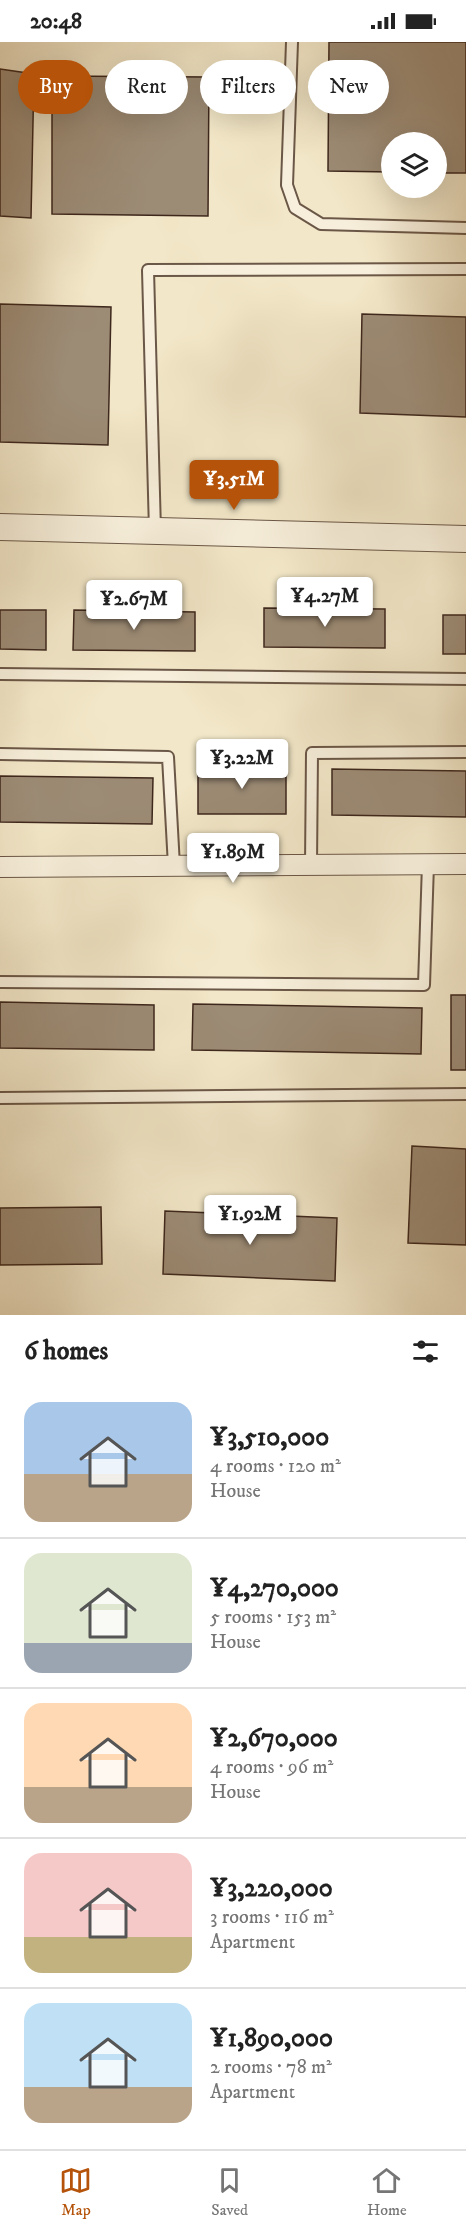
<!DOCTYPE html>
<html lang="en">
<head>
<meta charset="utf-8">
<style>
	:root { --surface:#fff; --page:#f2f2f2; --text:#222; --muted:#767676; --line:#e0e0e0; --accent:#b45309 }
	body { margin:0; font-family:"IM FELL DW Pica",serif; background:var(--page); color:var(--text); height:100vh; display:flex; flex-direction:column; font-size:22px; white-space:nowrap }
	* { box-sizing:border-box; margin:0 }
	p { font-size:20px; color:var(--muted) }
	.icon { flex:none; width:33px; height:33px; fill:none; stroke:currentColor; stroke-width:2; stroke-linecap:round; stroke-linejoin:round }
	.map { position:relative; height:1273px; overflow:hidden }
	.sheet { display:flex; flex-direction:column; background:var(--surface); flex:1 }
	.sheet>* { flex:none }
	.banner { position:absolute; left:18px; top:18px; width:430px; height:54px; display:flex; gap:12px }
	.tools { position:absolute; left:381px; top:90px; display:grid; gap:12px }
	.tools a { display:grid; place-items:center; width:66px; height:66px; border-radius:50%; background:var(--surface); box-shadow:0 6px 24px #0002; font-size:30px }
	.price { position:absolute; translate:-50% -51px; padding:0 14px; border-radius:6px; background:#fff; color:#222; font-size:20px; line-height:39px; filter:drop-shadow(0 2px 3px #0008) }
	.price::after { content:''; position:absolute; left:50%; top:36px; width:18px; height:14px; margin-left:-9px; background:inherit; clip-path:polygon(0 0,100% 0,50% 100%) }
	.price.selected { background:var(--accent); color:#fff }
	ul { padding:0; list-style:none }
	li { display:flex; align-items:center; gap:18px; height:150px; padding:0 24px }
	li+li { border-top:2px solid var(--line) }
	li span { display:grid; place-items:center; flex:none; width:168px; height:120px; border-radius:18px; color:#555 }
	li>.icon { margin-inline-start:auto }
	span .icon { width:72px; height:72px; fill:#fffc; stroke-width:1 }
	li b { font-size:26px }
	h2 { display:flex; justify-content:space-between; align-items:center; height:72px; padding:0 24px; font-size:26px }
	.pill { padding:0 21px; border-radius:27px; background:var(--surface); box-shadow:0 6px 24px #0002; font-size:21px; line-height:54px }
	.pill.selected { background:var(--accent); color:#fff }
	.status { display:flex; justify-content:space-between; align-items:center; height:42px; padding:0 30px; background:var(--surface); direction:ltr }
	.status svg { height:16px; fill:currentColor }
	.dock { display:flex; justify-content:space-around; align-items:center; height:84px; border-top:2px solid var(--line); background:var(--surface); font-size:16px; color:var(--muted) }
	.dock a { display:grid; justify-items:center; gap:3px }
	.dock .selected { color:var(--accent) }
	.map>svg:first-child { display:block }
</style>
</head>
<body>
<div class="status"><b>20:48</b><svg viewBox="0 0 49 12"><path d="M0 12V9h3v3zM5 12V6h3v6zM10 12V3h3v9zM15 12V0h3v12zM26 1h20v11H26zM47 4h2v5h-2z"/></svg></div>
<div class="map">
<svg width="466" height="1273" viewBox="0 0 466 1273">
	<rect width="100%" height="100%" fill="#f2e7c8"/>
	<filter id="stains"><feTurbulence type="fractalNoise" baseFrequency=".00333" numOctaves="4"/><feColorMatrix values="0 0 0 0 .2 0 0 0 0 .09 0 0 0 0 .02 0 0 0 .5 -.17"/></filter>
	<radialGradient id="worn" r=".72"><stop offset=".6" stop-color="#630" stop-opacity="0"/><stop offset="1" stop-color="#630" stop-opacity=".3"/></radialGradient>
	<g fill="#9c8b75" stroke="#3e271c" stroke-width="1.5">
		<polygon points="329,0 466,0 466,131 436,131 436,100 392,100 392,130 328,129"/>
		<polygon points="0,27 34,32 31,176 0,174"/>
		<polygon points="52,34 209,35 208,174 52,172"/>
		<polygon points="0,262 111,265 108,403 0,400"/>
		<polygon points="362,272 466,275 466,375 360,371"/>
		<polygon points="264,566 385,567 385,606 264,605"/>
		<polygon points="0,568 46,568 46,608 0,607"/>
		<polygon points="74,568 195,570 195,609 73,608"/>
		<rect x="443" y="573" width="23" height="39"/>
		<polygon points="198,724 286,725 286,772 198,772"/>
		<polygon points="332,727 466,729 466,775 332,773"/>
		<polygon points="0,734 153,736 152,782 0,780"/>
		<rect x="451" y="953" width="15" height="75"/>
		<polygon points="0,960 154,963 154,1008 0,1006"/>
		<polygon points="193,962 422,966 421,1012 192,1008"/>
		<polygon points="412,1104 466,1107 466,1203 408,1201"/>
		<polygon points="101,1165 102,1222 0,1223 0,1166"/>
		<polygon points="165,1169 337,1176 335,1239 163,1232"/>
	</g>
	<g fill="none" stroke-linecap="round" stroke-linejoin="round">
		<g stroke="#6b5747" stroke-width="14">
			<g id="service">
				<polyline points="292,0 287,143 295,166 321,182 466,186"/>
				<polyline points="155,489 148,228 466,227"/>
				<polyline points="0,632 466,637"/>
				<polyline points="0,712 168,715 174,824"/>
				<polyline points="311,823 312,711 466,710"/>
				<polyline points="0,940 424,943 428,822"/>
				<polyline points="0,1056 466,1052"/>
			</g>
		</g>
		<g stroke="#6b5747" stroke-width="22">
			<polyline id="minor" points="0,825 466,822"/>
		</g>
		<g stroke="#6b5747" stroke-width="28">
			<polyline id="tertiary" points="0,485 466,497"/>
		</g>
		<use href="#service" stroke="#f7efdb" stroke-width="10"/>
		<use href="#minor" stroke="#f7efdb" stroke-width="20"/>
		<use href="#tertiary" stroke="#f7efdb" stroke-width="26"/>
	</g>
	<rect width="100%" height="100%" filter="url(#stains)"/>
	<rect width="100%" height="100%" fill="url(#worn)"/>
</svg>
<div class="tools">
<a><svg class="icon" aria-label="layers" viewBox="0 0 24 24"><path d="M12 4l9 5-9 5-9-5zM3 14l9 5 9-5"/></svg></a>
</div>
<b class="price selected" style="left:234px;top:469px">¥3.51M</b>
<b class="price" style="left:325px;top:586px">¥4.27M</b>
<b class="price" style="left:134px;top:589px">¥2.67M</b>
<b class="price" style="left:242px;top:748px">¥3.22M</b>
<b class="price" style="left:233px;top:842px">¥1.89M</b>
<b class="price" style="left:250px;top:1204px">¥1.92M</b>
<div class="banner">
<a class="pill selected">Buy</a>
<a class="pill">Rent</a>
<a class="pill">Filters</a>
<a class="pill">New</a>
</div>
</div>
<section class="sheet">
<h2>6 homes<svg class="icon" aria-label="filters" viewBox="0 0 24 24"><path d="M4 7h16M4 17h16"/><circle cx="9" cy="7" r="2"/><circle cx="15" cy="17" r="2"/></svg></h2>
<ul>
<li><span style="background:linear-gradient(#a9c7e8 60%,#b9a48a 0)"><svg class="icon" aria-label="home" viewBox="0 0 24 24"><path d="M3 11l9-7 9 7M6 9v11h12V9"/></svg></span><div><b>¥3,510,000</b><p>4 rooms · 120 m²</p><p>House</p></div></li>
<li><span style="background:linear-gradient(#dfe7d0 75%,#9aa5b1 0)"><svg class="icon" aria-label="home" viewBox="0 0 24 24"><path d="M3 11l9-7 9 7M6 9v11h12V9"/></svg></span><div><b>¥4,270,000</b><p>5 rooms · 153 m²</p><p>House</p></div></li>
<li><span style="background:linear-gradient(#ffd9b3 70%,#b9a48a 0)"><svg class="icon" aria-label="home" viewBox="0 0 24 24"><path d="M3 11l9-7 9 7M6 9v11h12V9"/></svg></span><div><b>¥2,670,000</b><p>4 rooms · 96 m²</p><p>House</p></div></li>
<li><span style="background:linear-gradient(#f6c9c9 70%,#c2b280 0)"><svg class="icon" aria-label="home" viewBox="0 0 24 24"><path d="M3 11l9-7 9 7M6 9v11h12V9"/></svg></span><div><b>¥3,220,000</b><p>3 rooms · 116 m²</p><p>Apartment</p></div></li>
<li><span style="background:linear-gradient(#bfe0f5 70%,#b9a48a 0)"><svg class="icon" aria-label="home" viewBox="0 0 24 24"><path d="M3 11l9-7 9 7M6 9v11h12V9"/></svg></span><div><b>¥1,890,000</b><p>2 rooms · 78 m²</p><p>Apartment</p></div></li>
</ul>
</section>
<nav class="dock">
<a class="selected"><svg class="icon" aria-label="map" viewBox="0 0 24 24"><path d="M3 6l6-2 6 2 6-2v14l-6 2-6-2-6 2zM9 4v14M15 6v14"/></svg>Map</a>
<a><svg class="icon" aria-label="saved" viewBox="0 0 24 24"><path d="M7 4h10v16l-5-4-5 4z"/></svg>Saved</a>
<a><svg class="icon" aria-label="home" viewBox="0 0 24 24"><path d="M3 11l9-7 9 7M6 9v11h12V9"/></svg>Home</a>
</nav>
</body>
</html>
